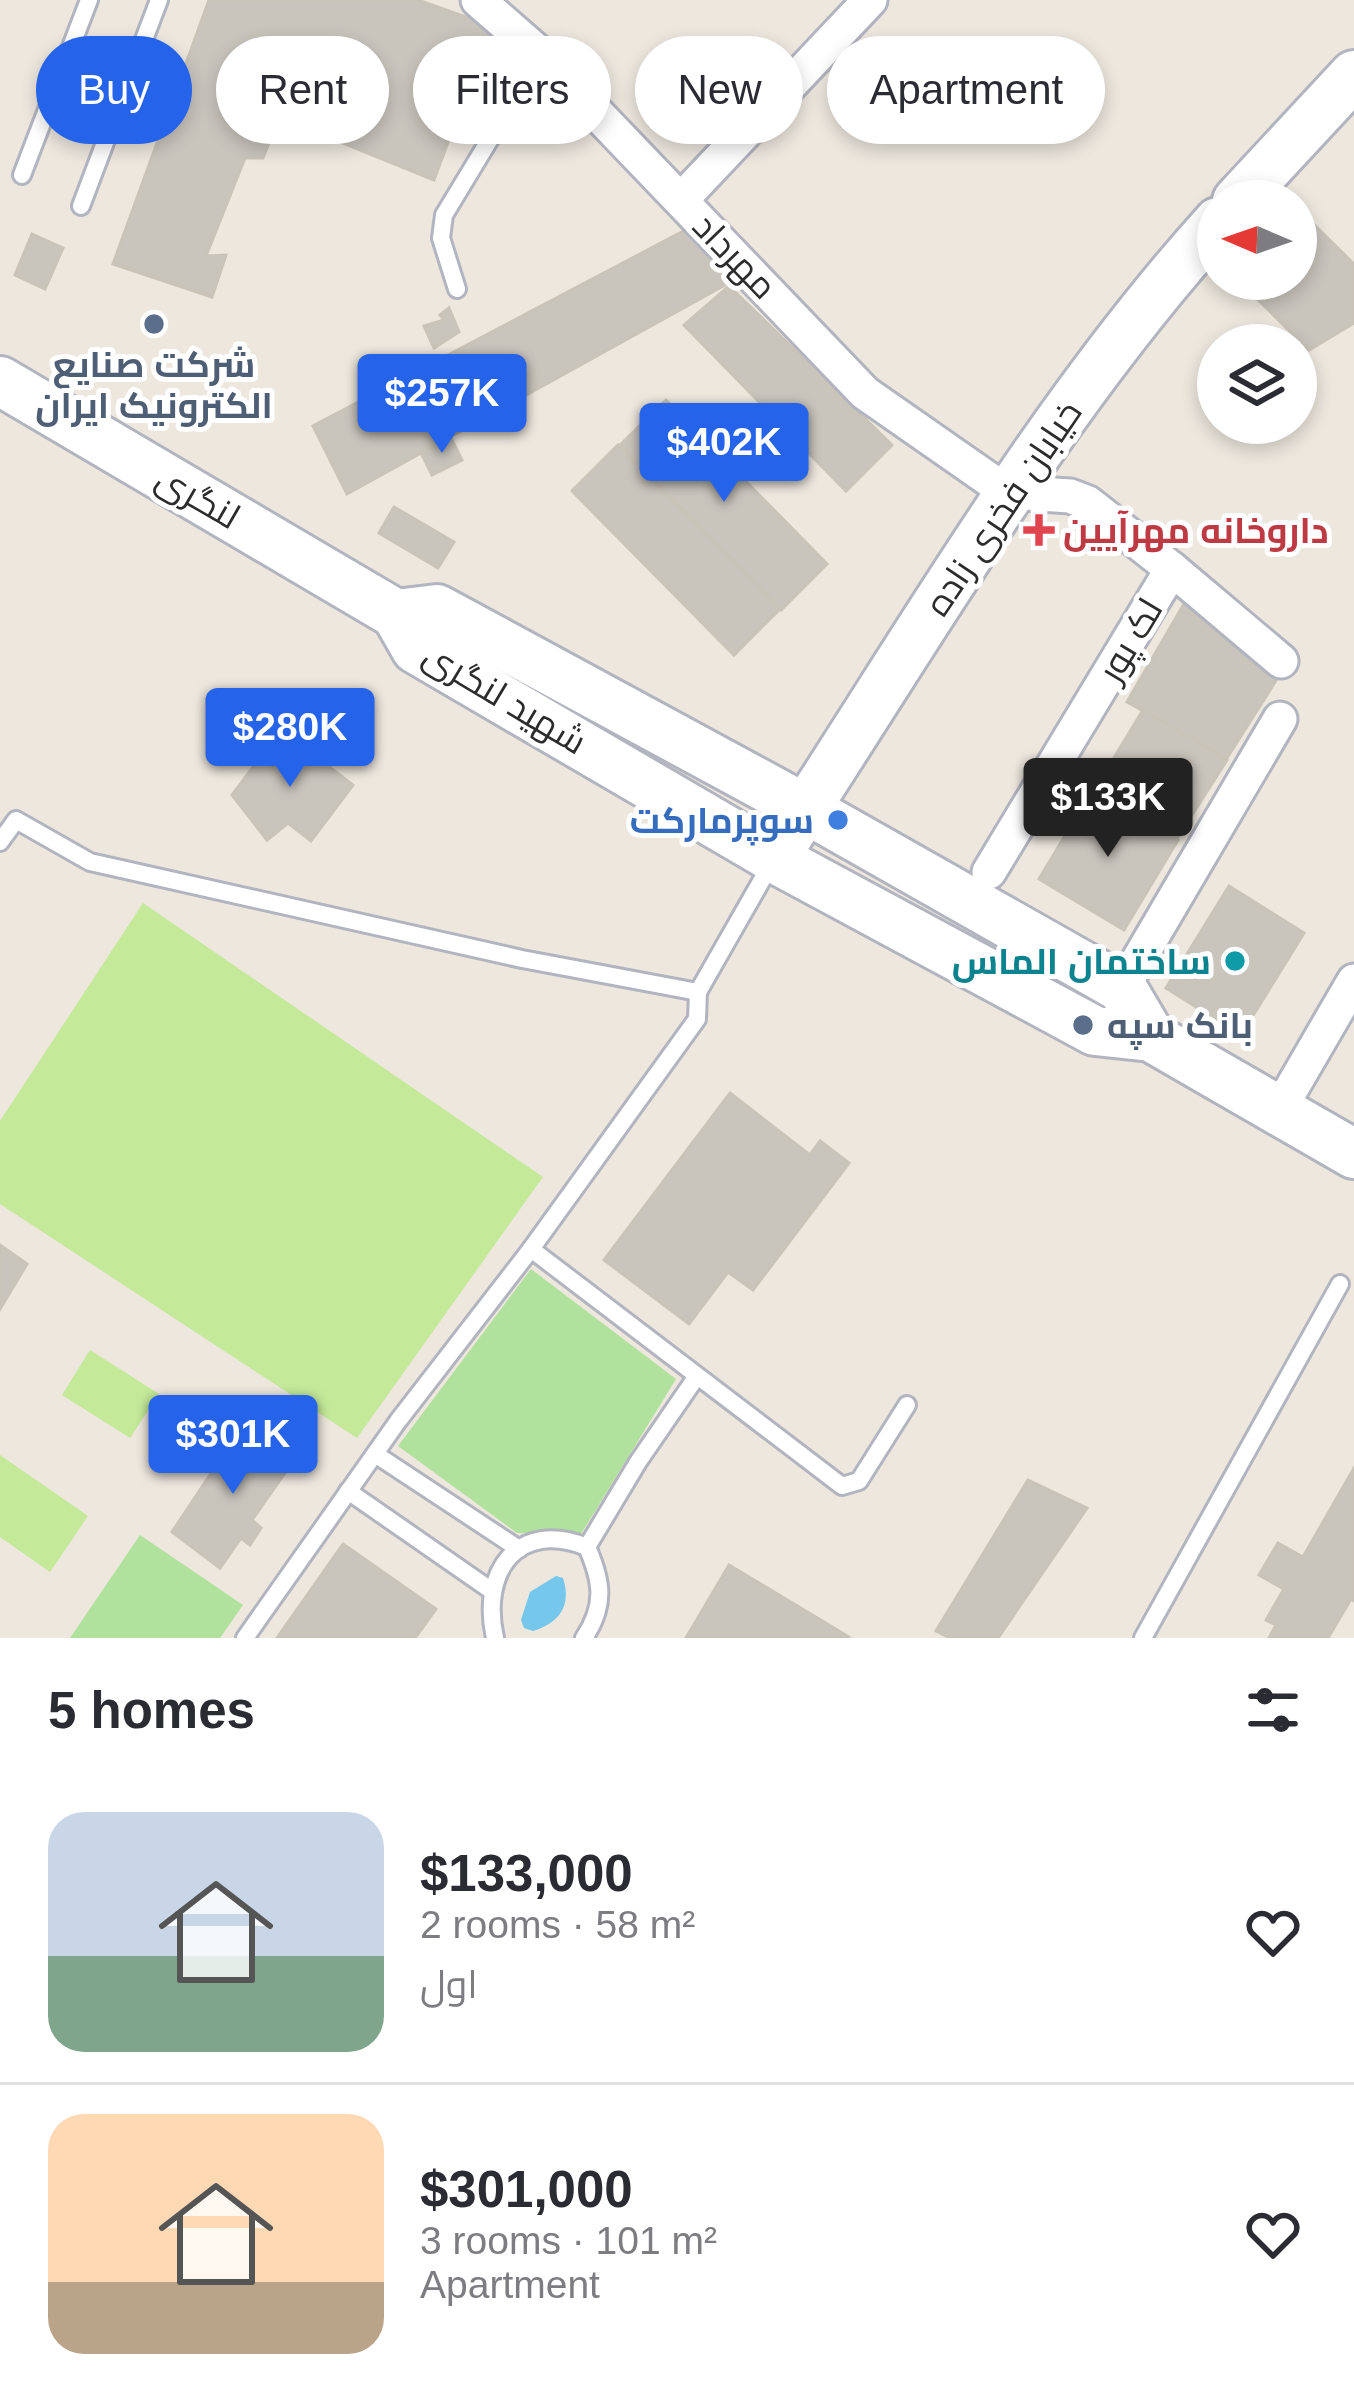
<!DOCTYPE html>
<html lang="en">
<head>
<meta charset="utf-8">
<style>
	:root { --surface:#fff; --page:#f2f2f3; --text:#2b2b33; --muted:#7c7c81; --line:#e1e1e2; --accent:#2563eb }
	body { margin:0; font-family:Arial,Cairo,sans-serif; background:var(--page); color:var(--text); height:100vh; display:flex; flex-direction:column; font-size:45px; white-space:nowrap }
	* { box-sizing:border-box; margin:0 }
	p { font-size:39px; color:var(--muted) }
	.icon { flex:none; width:66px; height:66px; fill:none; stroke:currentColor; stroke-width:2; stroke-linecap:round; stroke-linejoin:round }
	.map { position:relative; height:1638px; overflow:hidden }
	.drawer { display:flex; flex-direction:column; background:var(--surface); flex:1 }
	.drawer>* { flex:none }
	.guide { position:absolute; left:36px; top:36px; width:1284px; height:108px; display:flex; gap:24px }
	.needle { width:78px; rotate:272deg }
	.tools { position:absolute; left:1197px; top:180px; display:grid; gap:24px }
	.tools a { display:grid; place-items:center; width:120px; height:120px; border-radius:50%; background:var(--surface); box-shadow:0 6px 18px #0003; font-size:60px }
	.price { position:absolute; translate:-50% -102px; padding:0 27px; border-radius:12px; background:var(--accent); color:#fff; font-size:39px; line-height:78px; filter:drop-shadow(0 3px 6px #0008) }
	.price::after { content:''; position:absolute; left:50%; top:72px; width:36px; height:27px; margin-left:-18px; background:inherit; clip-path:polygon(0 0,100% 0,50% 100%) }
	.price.current { background:#222; color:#fff }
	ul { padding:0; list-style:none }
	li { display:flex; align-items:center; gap:36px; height:300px; padding:0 48px }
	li+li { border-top:3px solid var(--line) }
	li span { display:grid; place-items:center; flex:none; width:336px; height:240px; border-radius:36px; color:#555 }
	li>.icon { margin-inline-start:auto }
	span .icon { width:144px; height:144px; fill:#fffc; stroke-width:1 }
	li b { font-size:51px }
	h2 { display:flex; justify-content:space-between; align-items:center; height:144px; padding:0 48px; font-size:51px }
	.chip { padding:0 42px; border-radius:54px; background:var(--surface); box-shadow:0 6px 18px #0003; font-size:42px; line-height:108px }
	.chip.current { background:var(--accent); color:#fff }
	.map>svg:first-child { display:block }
</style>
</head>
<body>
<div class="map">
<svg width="1354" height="1638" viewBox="0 0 1354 1638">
	<rect width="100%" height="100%" fill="#ede7de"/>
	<g fill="#b1e29d">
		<polygon points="531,1269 676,1379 581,1534 517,1533 398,1446"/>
		<polygon points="140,1535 243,1605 220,1638 70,1638"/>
	</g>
	<g fill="#c3e999">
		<polygon points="143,903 543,1177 357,1438 0,1204 0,1121"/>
		<polygon points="90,1350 159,1394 130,1438 62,1395"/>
		<polygon points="0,1455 88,1516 50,1572 0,1537"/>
	</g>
	<path fill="#75c7ec" d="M556 1576 563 1578C572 1606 559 1623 533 1631L524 1628 521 1620 530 1592Z"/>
	<g fill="#c9c5bd" stroke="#c9c3b8" stroke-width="3">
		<polygon points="209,0 418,0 491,26 434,180 279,117 263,158 245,158 206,256 226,255 212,297 113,264"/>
		<polygon points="1296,207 1354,264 1354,323 1309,350 1237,279 1296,279"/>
		<polygon points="695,225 734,280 347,494 313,426"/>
		<polygon points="32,234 63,248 45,289 15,275"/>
		<polygon points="729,286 892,445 846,491 684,325"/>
		<polygon points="449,308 459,332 434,348 424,326 444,320 440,315"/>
		<polygon points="666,400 827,564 781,610 620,445"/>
		<polygon points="451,438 462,460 432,475 421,453"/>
		<polygon points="618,445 780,609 734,655 572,491"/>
		<polygon points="394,507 454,542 438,568 379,533"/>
		<polygon points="1192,590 1282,671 1227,758 1127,702"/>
		<polygon points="1143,710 1227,760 1178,837 1095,789"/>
		<polygon points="281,730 353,785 311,841 288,823 267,840 232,795"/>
		<polygon points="1092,791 1178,840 1124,930 1039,879"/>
		<polygon points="1229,886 1304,933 1241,1035 1166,988"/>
		<polygon points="730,1093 810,1155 820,1141 849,1163 753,1290 728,1272 689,1324 604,1260"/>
		<polygon points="0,1245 27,1264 0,1309"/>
		<polygon points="244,1424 294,1460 252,1520 261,1528 250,1545 241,1538 220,1568 172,1532"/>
		<polygon points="1354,1468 1354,1601 1351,1599 1328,1638 1269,1638 1276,1625 1266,1620 1284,1589 1259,1575 1278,1543 1303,1557"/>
		<polygon points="1028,1480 1087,1508 998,1638 950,1638 936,1631"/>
		<polygon points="343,1544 436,1609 415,1638 277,1638"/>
		<polygon points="729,1565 849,1637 849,1638 686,1638"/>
	</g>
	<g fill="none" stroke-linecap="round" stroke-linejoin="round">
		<g stroke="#b2b4bf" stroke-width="22">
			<g id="lane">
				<polyline points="73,45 135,67"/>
				<polyline points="22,175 89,0"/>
				<polyline points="81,206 159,0"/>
				<polyline points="457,289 441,238 444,215 541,55"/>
				<polyline points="0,842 16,820 90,862 522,959 698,992"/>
				<polyline points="771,864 698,992 697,1019 531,1249 842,1486 859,1481 907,1405"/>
				<polyline points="375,1454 519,1549"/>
				<polyline points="348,1491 492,1591"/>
				<polyline points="245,1638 398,1421 531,1249"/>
				<path d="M495 1638C480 1572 517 1519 587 1547"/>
				<path d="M584 1638C606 1605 602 1581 587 1547L638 1462 697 1376"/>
				<polyline points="1143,1638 1340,1284"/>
			</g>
		</g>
		<g stroke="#b2b4bf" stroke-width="39">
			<g id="street">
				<polyline points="478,0 541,55 865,393 1007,492 1070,496 1088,503 1172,569 989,872"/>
				<polyline points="681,200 870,0"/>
				<polyline points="1172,569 1281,661"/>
				<polyline points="1122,988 1280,719"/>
				<polyline points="1279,1110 1354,981"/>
			</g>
		</g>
		<g stroke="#b2b4bf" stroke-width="54">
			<g id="secondary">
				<polyline points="1237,201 1354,75"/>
				<polyline points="0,381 396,614 416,649 774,858 1095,1031 1151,1037 1354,1154"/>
				<polyline points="396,614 437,609 806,809 1122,988 1151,1037"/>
				<path d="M788 836C925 627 1050 408 1218 222"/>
			</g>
		</g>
		<use href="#lane" stroke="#fff" stroke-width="16"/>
		<use href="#street" stroke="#fff" stroke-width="33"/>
		<use href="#secondary" stroke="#fff" stroke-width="48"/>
	</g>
	<g fill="#5c6f8a" stroke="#fff" stroke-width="4.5">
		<circle cx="154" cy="324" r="12"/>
		<circle cx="1083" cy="1025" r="12"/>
	</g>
	<path fill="#e0444e" stroke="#fff" stroke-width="4.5" d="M1033 512h12v12h12v12h-12v12h-12v-12h-12v-12h12z"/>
	<circle fill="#3f7fe0" stroke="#fff" stroke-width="4.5" cx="838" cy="820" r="12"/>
	<circle fill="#0f9aa8" stroke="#fff" stroke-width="4.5" cx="1235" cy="961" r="12"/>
	<g text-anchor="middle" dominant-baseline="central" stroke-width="10" stroke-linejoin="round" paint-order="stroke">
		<g font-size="36" fill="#2c2c2c" stroke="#fff">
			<text transform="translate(735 256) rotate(46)">مهرداد</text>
			<text transform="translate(198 497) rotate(30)">لنگری</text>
			<text transform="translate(1003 508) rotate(-56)">خیابان فخری زاده</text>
			<text transform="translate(1130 640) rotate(-59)">لک پور</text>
			<text transform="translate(505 698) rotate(31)">شهید لنگری</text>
		</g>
		<g font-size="36" font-weight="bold" fill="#4e5e75" stroke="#fff">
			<text x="154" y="364">شرکت صنایع<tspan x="154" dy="41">الکترونیک ایران</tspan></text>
			<text x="1107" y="1025" text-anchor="start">بانک سپه</text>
		</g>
		<g font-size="36" font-weight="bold" fill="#be3a42" stroke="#fff" text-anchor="start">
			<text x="1063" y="530">داروخانه مهرآیین</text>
		</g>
		<g font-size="36" font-weight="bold" fill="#366cbe" stroke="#fff" text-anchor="end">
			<text x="814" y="820">سوپرمارکت</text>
		</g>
		<g font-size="36" font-weight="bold" fill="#0d838f" stroke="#fff" text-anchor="end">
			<text x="1211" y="961">ساختمان الماس</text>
		</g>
	</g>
</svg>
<div class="tools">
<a><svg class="needle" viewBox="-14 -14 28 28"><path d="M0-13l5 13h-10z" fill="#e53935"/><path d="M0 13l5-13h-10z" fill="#7c7c81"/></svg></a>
<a><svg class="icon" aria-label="layers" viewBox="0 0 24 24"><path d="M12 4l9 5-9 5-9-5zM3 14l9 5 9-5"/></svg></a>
</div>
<b class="price" style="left:442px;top:456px">$257K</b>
<b class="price" style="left:724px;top:505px">$402K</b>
<b class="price" style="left:290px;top:790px">$280K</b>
<b class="price current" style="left:1108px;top:860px">$133K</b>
<b class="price" style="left:233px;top:1497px">$301K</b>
<div class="guide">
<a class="chip current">Buy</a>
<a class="chip">Rent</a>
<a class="chip">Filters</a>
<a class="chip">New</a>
<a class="chip">Apartment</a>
</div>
</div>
<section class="drawer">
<h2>5 homes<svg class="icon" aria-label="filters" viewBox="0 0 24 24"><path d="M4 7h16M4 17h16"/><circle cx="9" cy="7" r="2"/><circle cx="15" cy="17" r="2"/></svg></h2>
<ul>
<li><span style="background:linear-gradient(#c9d6e8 60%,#7fa58c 0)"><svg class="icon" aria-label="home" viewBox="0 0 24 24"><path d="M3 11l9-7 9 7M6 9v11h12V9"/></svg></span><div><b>$133,000</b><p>2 rooms · 58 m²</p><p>اول</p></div><svg class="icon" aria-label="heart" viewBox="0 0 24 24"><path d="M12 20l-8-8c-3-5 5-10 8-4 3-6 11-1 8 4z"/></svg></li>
<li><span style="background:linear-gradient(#ffd9b3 70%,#b9a48a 0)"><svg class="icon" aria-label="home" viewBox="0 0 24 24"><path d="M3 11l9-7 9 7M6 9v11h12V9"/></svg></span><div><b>$301,000</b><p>3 rooms · 101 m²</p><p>Apartment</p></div><svg class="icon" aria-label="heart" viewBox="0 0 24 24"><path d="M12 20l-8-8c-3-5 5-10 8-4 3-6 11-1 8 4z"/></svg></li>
</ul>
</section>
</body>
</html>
